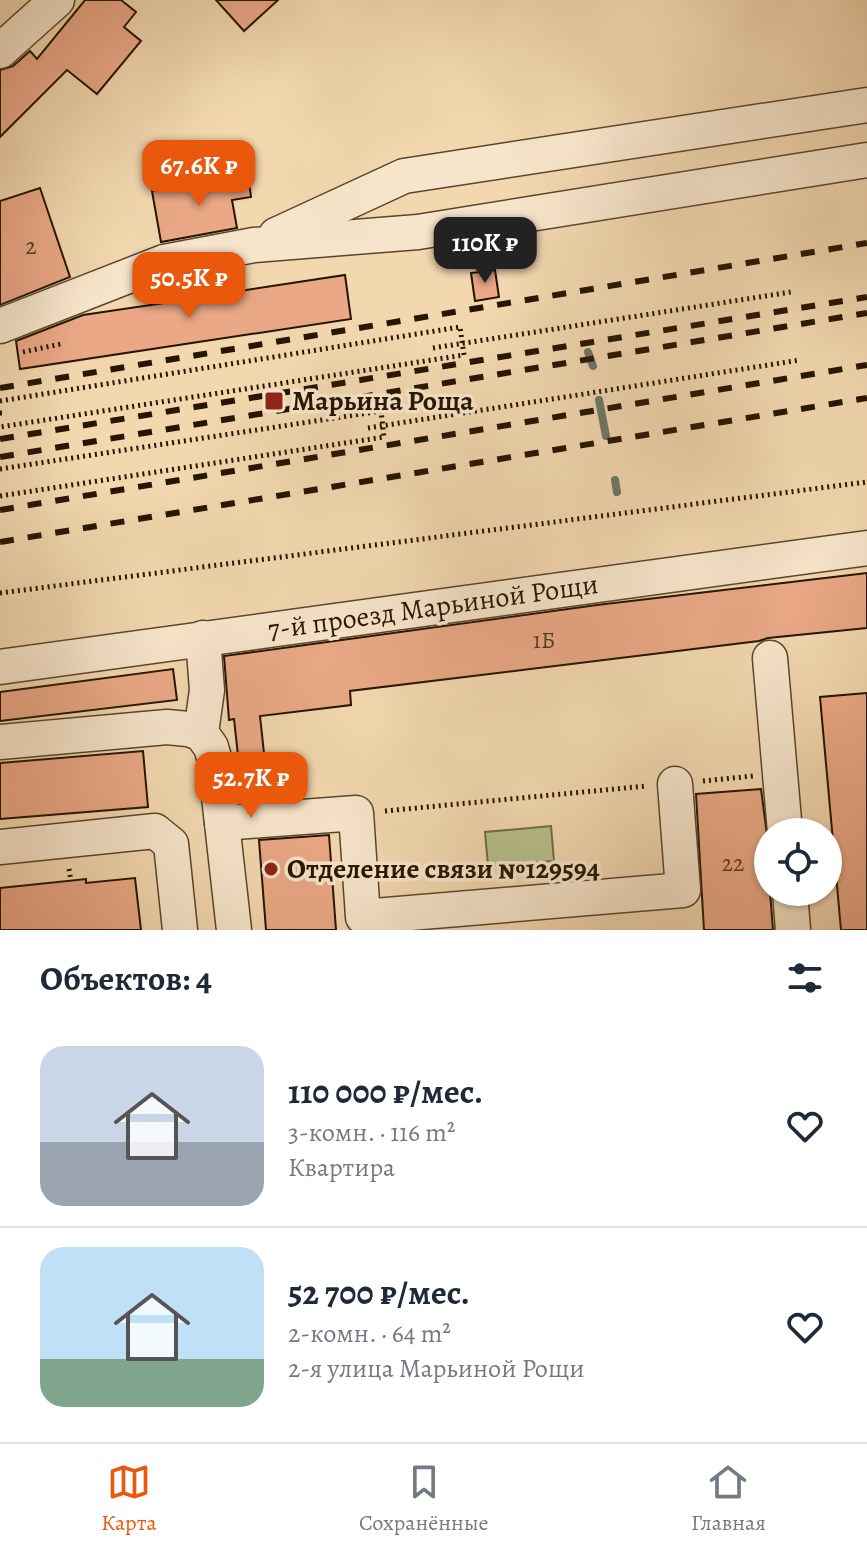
<!DOCTYPE html>
<html lang="ru">
<head>
<meta charset="utf-8">
<style>
	:root { --surface:#fff; --page:#f6f6f7; --text:#1f2937; --muted:#747a83; --line:#e0e1e3; --accent:#ea580c }
	body { margin:0; font-family:Alegreya,serif; background:var(--page); color:var(--text); height:100vh; display:flex; flex-direction:column; font-size:30px; white-space:nowrap }
	* { box-sizing:border-box; margin:0 }
	p { font-size:26px; color:var(--muted) }
	.icon { flex:none; width:44px; height:44px; fill:none; stroke:currentColor; stroke-width:2; stroke-linecap:round; stroke-linejoin:round }
	.map { position:relative; height:930px; overflow:hidden }
	.sheet { display:flex; flex-direction:column; background:var(--surface); flex:1 }
	.sheet>* { flex:none }
	.buttons { position:absolute; left:754px; top:818px; display:grid; gap:16px }
	.buttons a { display:grid; place-items:center; width:88px; height:88px; border-radius:50%; background:var(--surface); box-shadow:0 2px 6px #0004; font-size:40px }
	.price { position:absolute; translate:-50% -68px; padding:0 18px; border-radius:16px; background:var(--accent); color:#fff; font-size:26px; line-height:52px; filter:drop-shadow(0 2px 4px #0008) }
	.price::after { content:''; position:absolute; left:50%; top:48px; width:24px; height:18px; margin-left:-12px; background:inherit; clip-path:polygon(0 0,100% 0,50% 100%) }
	.price.selected { background:#222; color:#fff }
	ul { padding:0; list-style:none }
	li { display:flex; align-items:center; gap:24px; height:200px; padding:0 40px }
	li+li { border-top:2px solid var(--line) }
	li span { display:grid; place-items:center; flex:none; width:224px; height:160px; border-radius:24px; color:#555 }
	li>.icon { margin-inline-start:auto }
	span .icon { width:96px; height:96px; fill:#fffc; stroke-width:1 }
	li b { font-size:34px }
	h2 { display:flex; justify-content:space-between; align-items:center; height:96px; padding:0 40px; font-size:34px }
	.tabs { display:flex; justify-content:space-around; align-items:center; height:112px; border-top:2px solid var(--line); background:var(--surface); font-size:22px; color:var(--muted) }
	.tabs a { display:grid; justify-items:center; gap:4px }
	.tabs .selected { color:var(--accent) }
	.map>svg:first-child { display:block }
</style>
</head>
<body>
<div class="map">
<svg width="867" height="930" viewBox="0 0 867 930">
	<rect width="100%" height="100%" fill="#f2d7af"/>
	<filter id="stains"><feTurbulence type="fractalNoise" baseFrequency=".0025" numOctaves="4"/><feColorMatrix values="0 0 0 0 .2 0 0 0 0 .09 0 0 0 0 .02 0 0 0 .5 -.17"/></filter>
	<radialGradient id="worn" r=".72"><stop offset=".6" stop-color="#630" stop-opacity="0"/><stop offset="1" stop-color="#630" stop-opacity=".3"/></radialGradient>
	<polygon fill="#b7bf8d" stroke="#6e6a46" stroke-width="2" points="551,826 554,861 488,866 485,832"/>
	<g fill="none" stroke-linecap="round" stroke-linejoin="round">
		<g stroke="#6c7768" stroke-width="8">
			<polyline points="588,352 593,366"/>
			<polyline points="599,400 606,436"/>
			<polyline points="615,480 617,492"/>
		</g>
	</g>
	<g fill="#eaa886" stroke="#261500" stroke-width="2">
		<polygon points="85,0 121,0 136,12 124,27 141,41 97,94 67,70 0,137 0,70 13,66 30,51 37,59"/>
		<polygon points="216,0 278,0 244,31"/>
		<polygon points="248,175 251,197 232,200 237,228 161,242 152,191"/>
		<polygon points="40,188 70,277 0,305 0,201"/>
		<polygon points="495,270 499,297 475,301 471,273"/>
		<polygon points="209,274 213,295 345,275 351,319 20,369 16,341 83,315 171,302 167,282"/>
		<polygon points="867,573 867,628 768,638 759,641 350,691 351,705 260,716 267,781 241,783 234,719 229,720 224,656 597,605"/>
		<polygon points="173,669 177,700 0,721 0,692"/>
		<polygon points="867,693 867,930 841,930 820,697"/>
		<polygon points="143,751 148,807 0,819 0,763"/>
		<polygon points="761,789 768,842 768,892 770,892 773,930 704,930 696,794"/>
		<polygon points="329,835 336,930 266,930 259,840"/>
		<polygon points="135,878 141,930 0,930 0,888 86,879 86,883"/>
	</g>
	<g fill="none" stroke-linecap="round" stroke-linejoin="round">
		<g stroke="#59462c" stroke-width="37">
			<g id="minor">
				<polyline points="0,51 57,0"/>
				<polyline points="276,235 404,176 867,105"/>
				<polyline points="0,326 164,262 254,245 418,232 867,160"/>
				<polyline points="203,638 207,690 201,733 211,747 215,761 234,930"/>
				<polyline points="770,658 785,832"/>
				<polyline points="0,667 867,548"/>
				<polyline points="0,742 167,727 188,729 201,733"/>
				<polyline points="222,823 356,813 363,917 683,890 675,784"/>
				<polyline points="0,847 155,831 171,844 180,930"/>
				<polyline points="790,892 793,930"/>
			</g>
		</g>
		<g stroke="#261500" stroke-width="5" stroke-dasharray="2 4" stroke-linecap="butt">
			<polyline points="433,348 791,292"/>
			<polyline points="23,352 61,344"/>
			<polyline points="0,401 460,327 464,355 0,427"/>
			<polyline points="0,413 3,413"/>
			<polyline points="368,428 800,360"/>
			<polyline points="0,469 381,411 384,437 0,496"/>
			<polyline points="0,593 867,482"/>
			<polyline points="703,781 753,776"/>
			<polyline points="385,811 646,786"/>
			<polyline points="69,869 71,881"/>
		</g>
		<use href="#minor" stroke="#f7e5cb" stroke-width="34"/>
		<g stroke="#261500" stroke-width="6" stroke-dasharray="14 14" stroke-linecap="butt">
			<polyline points="0,388 867,243"/>
			<polyline points="0,439 867,297"/>
			<polyline points="0,457 867,313"/>
			<polyline points="0,510 867,365"/>
			<polyline points="0,542 867,398"/>
		</g>
	</g>
	<g fill="#8f2418" stroke="#f7e5cb" stroke-width="3">
		<rect x="264" y="391" width="20" height="20" rx="4"/>
		<circle cx="271" cy="869" r="8"/>
	</g>
	<g text-anchor="middle" dominant-baseline="central" stroke-width="7" stroke-linejoin="round" paint-order="stroke">
		<g font-size="24" fill="#573a22">
			<text x="31" y="246">2</text>
			<text x="544" y="640">1Б</text>
			<text x="733" y="863">22</text>
		</g>
		<g font-size="28" font-weight="bold" fill="#261500" stroke="#f7e5cb" text-anchor="start">
			<text x="292" y="401">Марьина Роща</text>
			<text x="287" y="869">Отделение связи №129594</text>
		</g>
		<g font-size="28" fill="#261500" stroke="#f7e5cb">
			<text transform="translate(433 607) rotate(-8)">7-й проезд Марьиной Рощи</text>
		</g>
	</g>
	<rect width="100%" height="100%" filter="url(#stains)"/>
	<rect width="100%" height="100%" fill="url(#worn)"/>
</svg>
<div class="buttons">
<a><svg class="icon" aria-label="locate" viewBox="0 0 24 24"><circle cx="12" cy="12" r="6"/><path d="M12 2v4M12 18v4M2 12h4M18 12h4"/></svg></a>
</div>
<b class="price" style="left:199px;top:208px">67.6K ₽</b>
<b class="price selected" style="left:485px;top:285px">110K ₽</b>
<b class="price" style="left:189px;top:320px">50.5K ₽</b>
<b class="price" style="left:251px;top:820px">52.7K ₽</b>
</div>
<section class="sheet">
<h2>Объектов: 4<svg class="icon" aria-label="filters" viewBox="0 0 24 24"><path d="M4 7h16M4 17h16"/><circle cx="9" cy="7" r="2"/><circle cx="15" cy="17" r="2"/></svg></h2>
<ul>
<li><span style="background:linear-gradient(#c9d6e8 60%,#9aa5b1 0)"><svg class="icon" aria-label="home" viewBox="0 0 24 24"><path d="M3 11l9-7 9 7M6 9v11h12V9"/></svg></span><div><b>110 000 ₽/мес.</b><p>3-комн. · 116 m²</p><p>Квартира</p></div><svg class="icon" aria-label="heart" viewBox="0 0 24 24"><path d="M12 20l-8-8c-3-5 5-10 8-4 3-6 11-1 8 4z"/></svg></li>
<li><span style="background:linear-gradient(#bfe0f5 70%,#7fa58c 0)"><svg class="icon" aria-label="home" viewBox="0 0 24 24"><path d="M3 11l9-7 9 7M6 9v11h12V9"/></svg></span><div><b>52 700 ₽/мес.</b><p>2-комн. · 64 m²</p><p>2-я улица Марьиной Рощи</p></div><svg class="icon" aria-label="heart" viewBox="0 0 24 24"><path d="M12 20l-8-8c-3-5 5-10 8-4 3-6 11-1 8 4z"/></svg></li>
</ul>
</section>
<nav class="tabs">
<a class="selected"><svg class="icon" aria-label="map" viewBox="0 0 24 24"><path d="M3 6l6-2 6 2 6-2v14l-6 2-6-2-6 2zM9 4v14M15 6v14"/></svg>Карта</a>
<a><svg class="icon" aria-label="saved" viewBox="0 0 24 24"><path d="M7 4h10v16l-5-4-5 4z"/></svg>Сохранённые</a>
<a><svg class="icon" aria-label="home" viewBox="0 0 24 24"><path d="M3 11l9-7 9 7M6 9v11h12V9"/></svg>Главная</a>
</nav>
</body>
</html>
